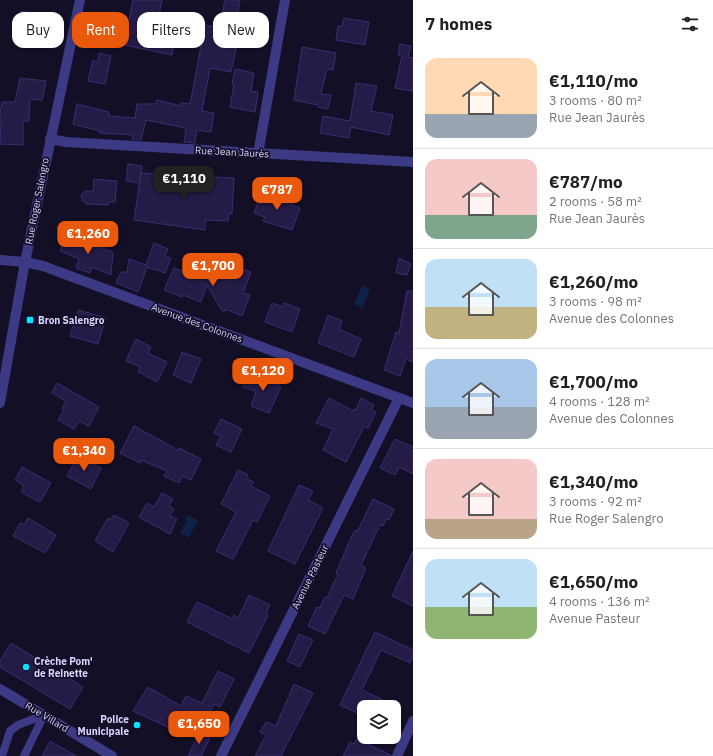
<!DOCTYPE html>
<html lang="en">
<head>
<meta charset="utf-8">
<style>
	:root { --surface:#fff; --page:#f6f6f6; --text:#202124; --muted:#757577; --line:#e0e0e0; --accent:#ea580c }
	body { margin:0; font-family:"IBM Plex Sans",sans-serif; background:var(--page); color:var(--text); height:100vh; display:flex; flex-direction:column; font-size:15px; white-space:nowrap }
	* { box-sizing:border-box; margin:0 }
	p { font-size:13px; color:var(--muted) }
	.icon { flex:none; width:22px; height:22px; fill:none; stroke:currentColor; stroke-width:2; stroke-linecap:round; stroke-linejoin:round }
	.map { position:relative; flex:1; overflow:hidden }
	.details { display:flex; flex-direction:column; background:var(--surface); width:300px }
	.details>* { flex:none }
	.hud { position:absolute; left:12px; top:12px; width:341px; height:36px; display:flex; gap:8px }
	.tools { position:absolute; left:357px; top:700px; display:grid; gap:8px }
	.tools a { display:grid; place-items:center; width:44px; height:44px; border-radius:8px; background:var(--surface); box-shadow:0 1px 3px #0004; font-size:20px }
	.price { position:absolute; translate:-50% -34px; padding:0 9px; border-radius:8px; background:var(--accent); color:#fff; font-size:13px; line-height:26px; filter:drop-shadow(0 1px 2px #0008) }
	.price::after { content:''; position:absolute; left:50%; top:24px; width:12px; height:9px; margin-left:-6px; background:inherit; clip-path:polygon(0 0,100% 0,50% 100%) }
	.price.current { background:#222; color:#fff }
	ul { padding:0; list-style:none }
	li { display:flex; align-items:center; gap:12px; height:100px; padding:0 12px }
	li+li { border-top:1px solid var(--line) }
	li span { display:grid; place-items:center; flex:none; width:112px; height:80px; border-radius:12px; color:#555 }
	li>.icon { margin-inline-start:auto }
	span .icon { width:48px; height:48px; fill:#fffc; stroke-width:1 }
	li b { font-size:17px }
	h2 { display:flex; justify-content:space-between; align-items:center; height:48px; padding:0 12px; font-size:17px }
	.tag { padding:0 14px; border-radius:12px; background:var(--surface); box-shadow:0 1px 3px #0004; font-size:14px; line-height:36px }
	.tag.current { background:var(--accent); color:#fff }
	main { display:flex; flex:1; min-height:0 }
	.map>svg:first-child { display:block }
</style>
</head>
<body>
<main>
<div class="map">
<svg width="413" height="756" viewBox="0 0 413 756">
	<rect width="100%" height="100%" fill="#130f26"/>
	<g fill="#0c2248">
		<polygon points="362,285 370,289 362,308 354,304"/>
		<polygon points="186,516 188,517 189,516 198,520 189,538 180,533 187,520 185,519"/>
	</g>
	<g fill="#241b47" stroke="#3b2d73">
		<polygon points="133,0 162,0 159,15 178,20 172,55 124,45"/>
		<polygon points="225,0 240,0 236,23 243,24 241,33 244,34 242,46 237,45 231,72 210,68 202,111 214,113 211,132 197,130 195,143 184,142 186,128 146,120 141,140 132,139 133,135 99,133 100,131 73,124 77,104 109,112 109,116 135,118 137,104 156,104 157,100 181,106 181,103 190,104 205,25 219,28"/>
		<polygon points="21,11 61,19 57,38 17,29"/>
		<polygon points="344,18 369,22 365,45 336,40 338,26 342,26"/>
		<polygon points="400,44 411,46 408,57 413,58 413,91 395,88 402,56 398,55"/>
		<polygon points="302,47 336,53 333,70 327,69 321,94 331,95 328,109 318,107 318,105 294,100"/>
		<polygon points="99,53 111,56 105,84 88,81 93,60 98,62"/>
		<polygon points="235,69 254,73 251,91 258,92 255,112 230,107 234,84 232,84"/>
		<polygon points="20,78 46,81 42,100 30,99 29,121 23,121 23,145 0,144 1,120 0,120 0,109 1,109 2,102 15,102"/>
		<polygon points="356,83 377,86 371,111 393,115 389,135 351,127 349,138 320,133 323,116 350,121"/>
		<polygon points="128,164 142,166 139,183 126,181"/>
		<polygon points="141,173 234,178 232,214 229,213 228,221 205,220 205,230 134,220"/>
		<polygon points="94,179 117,181 115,202 109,202 108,205 86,204 82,200 81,195 86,191 93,191"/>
		<polygon points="268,194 291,202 290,204 300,208 292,230 263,221 265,217 254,213 261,195 267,197"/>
		<polygon points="66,235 113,252 111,275 92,267 90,273 76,268 79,259 60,251"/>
		<polygon points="154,243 168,249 165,256 171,258 165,273 147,267 138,292 116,283 121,272 127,272 129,259 146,265"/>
		<polygon points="399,258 411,264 407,275 396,273"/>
		<polygon points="219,265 228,268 227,282 234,266 251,272 243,293 250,295 242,316 228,310 222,311 207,285 201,302 183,295 182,297 164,290 174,268 192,275 193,272 213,279"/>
		<polygon points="407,291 413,291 413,362 406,359 400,376 384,370 396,332 399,333"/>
		<polygon points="272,303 283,307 284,303 300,309 292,332 265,322"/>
		<polygon points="78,310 106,318 98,344 70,336"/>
		<polygon points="328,315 342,321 339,329 361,339 354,357 318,343"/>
		<polygon points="136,339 151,347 148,353 167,362 157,382 138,372 140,367 126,361"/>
		<polygon points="182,352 201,359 191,383 173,375"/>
		<polygon points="247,375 260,380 262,376 279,382 278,386 281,387 269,413 251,406 256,391 243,387"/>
		<polygon points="57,383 99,407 89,426 79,421 74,429 58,420 64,410 62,409 66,401 52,393"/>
		<polygon points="329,398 353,411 354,409 356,410 361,398 374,405 371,410 376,412 368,428 364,427 346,462 323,450 333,429 316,423"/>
		<polygon points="221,419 242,429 231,452 216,445 221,436 214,433"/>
		<polygon points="134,426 178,450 179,448 201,459 191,480 182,476 179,483 164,476 167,471 141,460 140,463 120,453"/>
		<polygon points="395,439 413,447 413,474 399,467 395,475 380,468"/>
		<polygon points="78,456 101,468 91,489 67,476"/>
		<polygon points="22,467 51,483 40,502 21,492 24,486 15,480"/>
		<polygon points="238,470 248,475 246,478 253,482 251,486 270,496 257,522 253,520 233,559 216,551 236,512 221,504"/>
		<polygon points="299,485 313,491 308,500 323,508 295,564 268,551"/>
		<polygon points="162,493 173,499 169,506 174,509 170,516 177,519 170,534 139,517 147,503 154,507"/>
		<polygon points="373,499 394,509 389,520 386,519 383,526 380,525 361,565 366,568 353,599 344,595 325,634 308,626 317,607 320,608 325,597 327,598 338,574 336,573 351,538 355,530 357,532"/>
		<polygon points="114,515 129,523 113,552 95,541 108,518 110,520"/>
		<polygon points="28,518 56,535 45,553 13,536 20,523 24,525"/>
		<polygon points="413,551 413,606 392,596"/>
		<polygon points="249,595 270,605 266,614 268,615 249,653 187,622 197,602 233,619 234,615 238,618"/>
		<polygon points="375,632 413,650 413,657 410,663 381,650 362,690 398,707 364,707 364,716 340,705"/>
		<polygon points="299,634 313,640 300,667 287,661"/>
		<polygon points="11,643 83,687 70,709 0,667 0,661"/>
		<polygon points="218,671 234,679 220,707 214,704 204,723 181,712 172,729 133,711 148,687 181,706 186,696 202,703"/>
		<polygon points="294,684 313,693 281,756 255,756 266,735 260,732 266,722 276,726"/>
		<polygon points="200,732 210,738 201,756 188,756"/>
		<polygon points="357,739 391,755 391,756 343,756 350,742 354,744"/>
		<polygon points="50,741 55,744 76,756 42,756"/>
	</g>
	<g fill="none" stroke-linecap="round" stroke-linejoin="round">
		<g stroke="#3d3a85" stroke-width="8">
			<polyline points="2,756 10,731 18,725 44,715"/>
			<polyline points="24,756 44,715"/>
		</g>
		<g stroke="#3d3a85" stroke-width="10">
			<polyline points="50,139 66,142 413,162"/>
			<polyline points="258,154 285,0"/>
			<polyline points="0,260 25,262 43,266 413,403"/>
			<polyline points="0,403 25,262 80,0"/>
			<polyline points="0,689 112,756"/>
			<polyline points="221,756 399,398"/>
			<polyline points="397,756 413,721"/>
		</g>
	</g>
	<g fill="#00e5ff" stroke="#130f26" stroke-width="1.5">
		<rect x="26" y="316" width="8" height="8" rx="2"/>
		<circle cx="26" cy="667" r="4"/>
		<circle cx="137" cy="725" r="4"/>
	</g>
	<g text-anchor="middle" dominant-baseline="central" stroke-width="3.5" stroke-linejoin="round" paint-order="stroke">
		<g font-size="10" fill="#d9d4ff" stroke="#130f26">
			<text transform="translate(232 152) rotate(3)">Rue Jean Jaurès</text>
			<text transform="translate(37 201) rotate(-79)">Rue Roger Salengro</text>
			<text transform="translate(197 323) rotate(20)">Avenue des Colonnes</text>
			<text transform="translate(310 577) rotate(-64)">Avenue Pasteur</text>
			<text transform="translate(47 717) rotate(31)">Rue Villard</text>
		</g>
		<g font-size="10" font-weight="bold" fill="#d9d4ff" stroke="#130f26" text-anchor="start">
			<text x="38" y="320">Bron Salengro</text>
			<text x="34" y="661">Crèche Pom'<tspan x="34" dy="12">de Reinette</tspan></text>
			<text x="129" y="719" text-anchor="end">Police<tspan x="129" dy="12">Municipale</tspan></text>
		</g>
	</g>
</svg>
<div class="tools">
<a><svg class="icon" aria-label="layers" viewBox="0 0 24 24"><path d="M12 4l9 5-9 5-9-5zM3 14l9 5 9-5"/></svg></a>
</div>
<b class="price current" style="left:184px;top:200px">€1,110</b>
<b class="price" style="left:277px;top:211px">€787</b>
<b class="price" style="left:88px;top:255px">€1,260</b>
<b class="price" style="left:213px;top:287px">€1,700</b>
<b class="price" style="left:263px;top:392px">€1,120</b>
<b class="price" style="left:84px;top:472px">€1,340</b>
<b class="price" style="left:199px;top:745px">€1,650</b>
<div class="hud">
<a class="tag">Buy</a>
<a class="tag current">Rent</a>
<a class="tag">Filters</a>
<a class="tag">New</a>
</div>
</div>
<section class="details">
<h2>7 homes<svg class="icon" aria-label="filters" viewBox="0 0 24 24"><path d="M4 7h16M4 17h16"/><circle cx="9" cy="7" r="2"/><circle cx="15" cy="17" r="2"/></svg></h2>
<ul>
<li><span style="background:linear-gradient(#ffd9b3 70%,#9aa5b1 0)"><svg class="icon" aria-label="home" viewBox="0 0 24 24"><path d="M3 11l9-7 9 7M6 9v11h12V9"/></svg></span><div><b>€1,110/mo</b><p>3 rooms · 80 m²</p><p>Rue Jean Jaurès</p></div></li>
<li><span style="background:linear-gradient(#f6c9c9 70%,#7fa58c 0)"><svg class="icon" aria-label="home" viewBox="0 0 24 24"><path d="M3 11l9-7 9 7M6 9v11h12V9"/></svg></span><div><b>€787/mo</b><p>2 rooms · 58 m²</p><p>Rue Jean Jaurès</p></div></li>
<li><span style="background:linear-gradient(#bfe0f5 60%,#c2b280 0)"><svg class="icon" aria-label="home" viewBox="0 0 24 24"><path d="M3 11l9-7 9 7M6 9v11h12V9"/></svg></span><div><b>€1,260/mo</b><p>3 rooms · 98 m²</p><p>Avenue des Colonnes</p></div></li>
<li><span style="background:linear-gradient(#a9c7e8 60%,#9aa5b1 0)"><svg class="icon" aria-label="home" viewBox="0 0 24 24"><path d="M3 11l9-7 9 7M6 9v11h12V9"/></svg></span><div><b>€1,700/mo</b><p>4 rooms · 128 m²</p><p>Avenue des Colonnes</p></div></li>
<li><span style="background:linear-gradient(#f6c9c9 75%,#b9a48a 0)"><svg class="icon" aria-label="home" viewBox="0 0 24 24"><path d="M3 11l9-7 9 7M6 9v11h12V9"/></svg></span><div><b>€1,340/mo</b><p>3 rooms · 92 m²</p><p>Rue Roger Salengro</p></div></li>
<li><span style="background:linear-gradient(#bfe0f5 60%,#8fb573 0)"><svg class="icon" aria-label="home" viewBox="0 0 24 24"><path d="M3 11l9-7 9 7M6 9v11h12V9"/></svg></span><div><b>€1,650/mo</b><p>4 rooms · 136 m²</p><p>Avenue Pasteur</p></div></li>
</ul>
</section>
</main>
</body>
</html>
